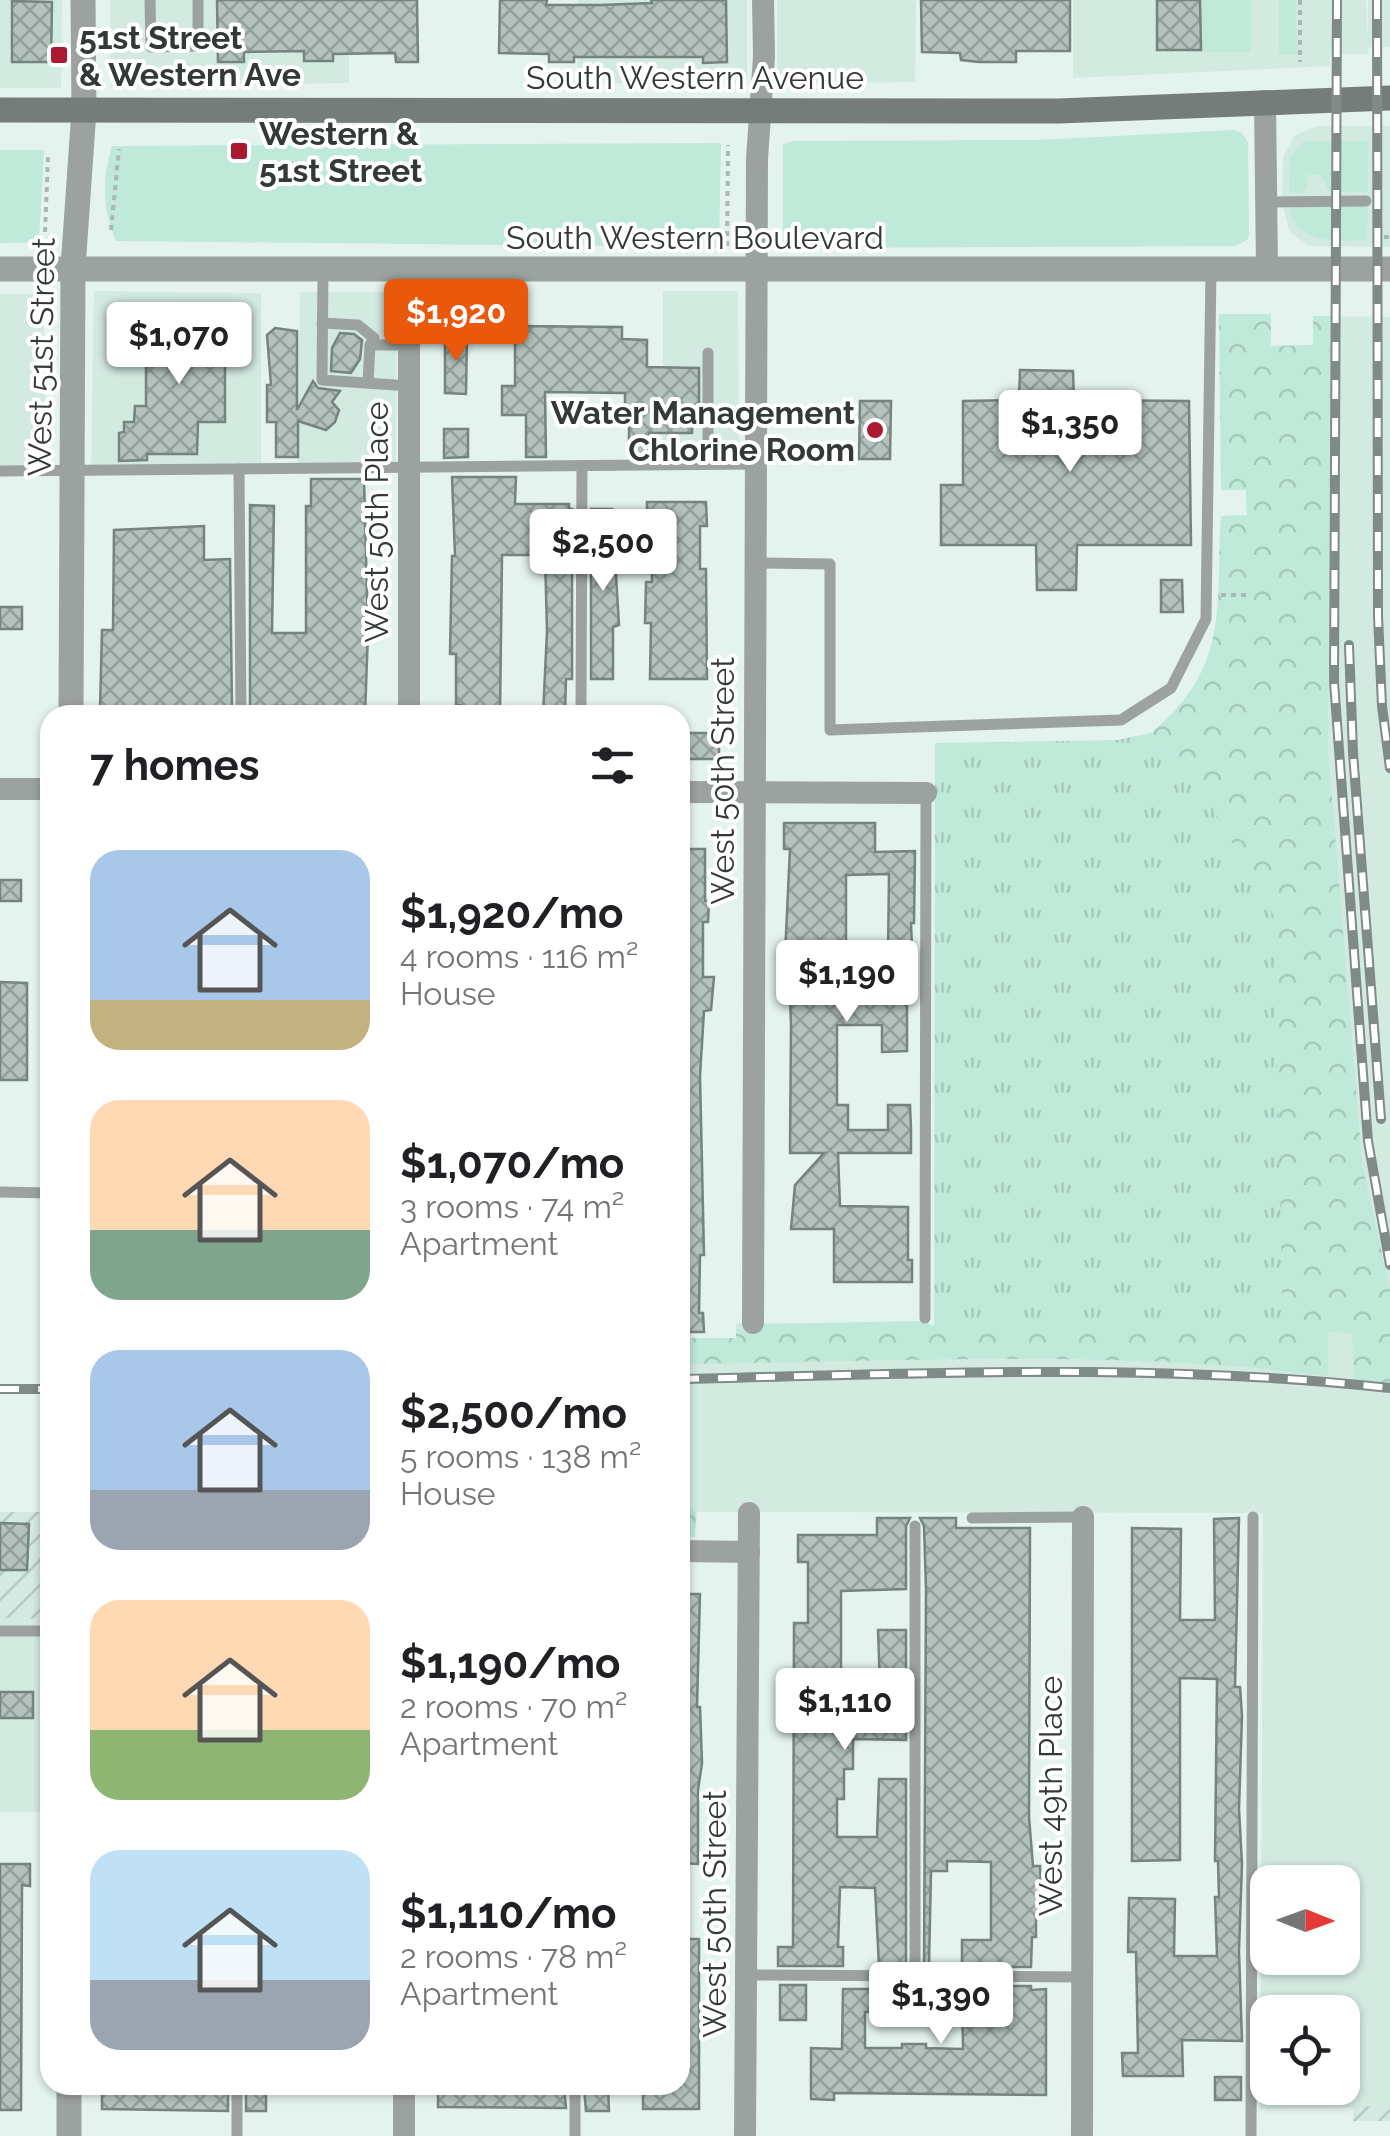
<!DOCTYPE html>
<html lang="en">
<head>
<meta charset="utf-8">
<style>
	:root { --surface:#fff; --page:#f2f2f2; --text:#202124; --muted:#757577; --accent:#ea580c }
	body { margin:0; font-family:Raleway,sans-serif; background:var(--page); color:var(--text); height:100vh; display:flex; flex-direction:column; font-size:38px; white-space:nowrap }
	* { box-sizing:border-box; margin:0 }
	p { font-size:32px; color:var(--muted) }
	.icon { flex:none; width:55px; height:55px; fill:none; stroke:currentColor; stroke-width:2; stroke-linecap:round; stroke-linejoin:round }
	.map { position:relative; flex:1; overflow:hidden }
	.drawer { position:absolute; left:40px; top:705px; width:650px; height:1390px; display:flex; flex-direction:column; background:var(--surface); border-radius:30px; box-shadow:0 2px 8px #0004 }
	.drawer>* { flex:none }
	.needle { width:65px; rotate:91deg }
	.controls { position:absolute; left:1250px; top:1865px; display:grid; gap:20px }
	.controls a { display:grid; place-items:center; width:110px; height:110px; border-radius:20px; background:var(--surface); box-shadow:0 2px 8px #0004; font-size:50px }
	.price { position:absolute; translate:-50% -85px; padding:0 22px; border-radius:10px; background:#fff; color:#222; font-size:32px; line-height:65px; filter:drop-shadow(0 2px 5px #0008) }
	.price::after { content:''; position:absolute; left:50%; top:60px; width:30px; height:22px; margin-left:-15px; background:inherit; clip-path:polygon(0 0,100% 0,50% 100%) }
	.price.current { background:var(--accent); color:#fff }
	ul { padding:0; list-style:none }
	li { display:flex; align-items:center; gap:30px; height:250px; padding:0 50px }
	li span { display:grid; place-items:center; flex:none; width:280px; height:200px; border-radius:30px; color:#555 }
	li>.icon { margin-inline-start:auto }
	span .icon { width:120px; height:120px; fill:#fffc; stroke-width:1 }
	li b { font-size:42px }
	h2 { display:flex; justify-content:space-between; align-items:center; height:120px; padding:0 50px; font-size:42px }
	.map>svg:first-child { display:block }
</style>
</head>
<body>
<div class="map">
<svg width="1390" height="2136" viewBox="0 0 1390 2136">
	<defs>
		<pattern id="industrial-furrows" width="10" height="10" patternUnits="userSpaceOnUse" patternTransform="scale(2.5)"><rect width="10" height="10" fill="#d3eae1"/><path d="M-1 1l2-2M0 10L10 0M9 11l2-2" fill="none" stroke="#b6c9c2"/></pattern>
		<pattern id="forest-crowns" width="20" height="18" patternUnits="userSpaceOnUse" patternTransform="scale(2.5)"><rect width="20" height="18" fill="#bfe9d9"/><path d="M2 6a3 3 0 1 1 6 0M12 15a3 3 0 1 1 6 0" fill="none" stroke="#a5c9bb"/></pattern>
		<pattern id="park-tufts" width="24" height="20" patternUnits="userSpaceOnUse" patternTransform="scale(2.5)"><rect width="24" height="20" fill="#bfe9d9"/><path d="M3 7l-1-3M5 7V3M7 7l1-3M15 17l-1-3M17 17v-4M19 17l1-3" fill="none" stroke="#a5c9bb"/></pattern>
		<pattern id="building-cross-hatch" width="8" height="8" patternUnits="userSpaceOnUse" patternTransform="scale(2.5)"><rect width="8" height="8" fill="#b4c2bc"/><path d="M0 0l8 8M0 8l8-8" fill="none" stroke="#939f9a"/></pattern>
	</defs>
	<rect width="100%" height="100%" fill="#e4f3ed"/>
	<g fill="#d3eae1" fill-rule="evenodd">
		<polygon points="0,0 62,0 61,88 0,88"/>
		<polygon points="110,0 349,0 349,83 111,87"/>
		<polygon points="577,0 747,0 747,84 577,83"/>
		<polygon points="777,0 916,0 915,82 777,84"/>
		<polygon points="1073,0 1366,0 1368,41 1368,0 1390,0 1390,47 1369,47 1368,54 1330,54 1330,66 1073,78"/>
		<polygon points="1318,126 1390,126 1390,247 1309,246 1289,231 1282,201 1283,156 1295,135"/>
		<polygon points="94,291 261,293 261,469 91,470"/>
		<polygon points="663,291 738,291 739,465 663,465"/>
		<polygon points="300,292 397,292 396,467 297,468"/>
		<polygon points="0,294 43,294 47,471 0,471"/>
		<path d="M1245 314H1271V346L1313 345V316L1390 317V2107L1260 2109 1263 1513 697 1512 695 1537H680V1338H736V1323L934 1326 1247 603ZM1268 1882H1342V1958H1268ZM1268 2012H1342V2088H1268Z"/>
		<polygon points="0,1618 47,1619 48,1812 0,1812"/>
	</g>
	<g fill="url(#industrial-furrows)">
		<polygon points="0,1512 46,1512 47,1619 0,1618"/>
		<polygon points="1353,2106 1390,2107 1390,2121 1353,2121"/>
	</g>
	<g fill="#bfe9d9">
		<polygon points="1200,0 1250,0 1250,52 1201,52"/>
		<polygon points="1279,0 1296,0 1297,55 1279,55"/>
		<polygon points="1235,130 1241,132 1248,142 1249,234 1248,239 1236,246 783,248 783,144 793,141 1037,140"/>
		<polygon points="1304,141 1368,141 1368,192 1328,192 1322,175 1307,175 1307,188 1303,193 1289,192 1290,158"/>
		<path d="M721 143 719 247 116 241C102 209 102 180 112 146Z"/>
		<polygon points="0,150 44,150 39,242 0,243"/>
		<path d="M1291 206 1368 207 1367 240C1338 240 1309 246 1291 217Z"/>
	</g>
	<g fill="url(#forest-crowns)">
		<path d="M1219 314H1271V346L1313 345V316H1330L1328 748 1362 1163 1390 1290V1384L1354 1379 1352 1333 1328 1332V1376C1114 1348 896 1362 680 1364V1338H736V1329L764 1330V1324L922 1321 935 1326H1283L1187 763 1151 733C1231 666 1215 609 1221 516L1247 515 1246 490H1221Z"/>
		<polygon points="686,1500 696,1512 695,1537 680,1537 680,1502"/>
	</g>
	<polygon fill="url(#park-tufts)" points="1151,733 1187,763 1274,916 1283,1326 934,1326 935,743 1117,740"/>
	<g fill="url(#building-cross-hatch)" stroke="#76847e" stroke-width="2.5" fill-rule="evenodd">
		<polygon points="217,0 417,0 418,62 396,62 395,53 333,54 333,61 304,61 304,51 244,52 244,62 218,62"/>
		<polygon points="500,0 547,0 546,5 601,5 652,3 651,0 726,0 727,62 703,63 703,57 574,57 574,62 549,62 549,54 499,53"/>
		<polygon points="921,0 1070,0 1070,51 1016,51 1016,62 979,62 961,60 960,53 922,52"/>
		<polygon points="1157,0 1200,0 1201,50 1157,50"/>
		<polygon points="12,1 52,2 51,62 12,62"/>
		<polygon points="146,320 240,320 240,339 225,339 225,422 198,422 197,454 147,454 147,460 119,461 119,433 124,432 124,422 134,422 135,406 146,406"/>
		<polygon points="515,326 622,327 622,339 647,340 647,367 699,368 699,415 693,415 692,433 649,433 649,456 629,456 629,407 625,407 625,393 545,392 546,457 526,457 526,415 502,415 502,386 515,386"/>
		<polygon points="275,328 297,331 297,410 313,381 318,388 340,391 332,402 339,410 335,422 326,430 298,421 298,457 276,457 276,422 267,422 267,385 271,385 267,335"/>
		<polygon points="340,333 354,334 362,340 360,359 351,373 331,371 332,348"/>
		<polygon points="445,335 467,335 466,394 445,393"/>
		<polygon points="1020,370 1073,371 1074,400 1189,401 1191,545 1077,545 1076,590 1037,590 1036,545 941,545 941,485 963,485 963,401 1019,400"/>
		<polygon points="860,401 891,401 890,459 859,459"/>
		<polygon points="444,429 468,429 468,457 444,458"/>
		<polygon points="452,477 516,477 515,504 569,504 569,509 572,509 572,679 566,679 565,715 543,715 547,631 545,555 502,555 500,715 461,715 461,705 456,705 456,654 450,654 452,556 455,556"/>
		<polygon points="311,479 364,479 368,632 365,715 311,715 311,706 272,706 272,715 250,715 250,505 274,506 272,633 306,633 306,506 311,506"/>
		<polygon points="647,502 706,502 707,526 700,526 700,569 706,569 707,679 650,679 651,623 645,623 646,582 652,582 652,526 647,526"/>
		<polygon points="591,509 612,509 619,625 613,627 613,679 591,679"/>
		<polygon points="204,526 204,560 230,559 232,707 100,709 102,630 113,630 114,530"/>
		<polygon points="1161,580 1182,580 1183,612 1161,612"/>
		<rect x="0" y="607" width="22" height="22"/>
		<rect x="680" y="733" width="39" height="26"/>
		<path d="M784 823H875V852L915 851 914 923H911L914 999H907V1051L882 1052V1025H837V1105H848V1130H888V1105H910L911 1129V1153H838L840 1206 908 1207V1260H912V1282H834V1229H791L795 1185 824 1153H790L791 1025 790 998H784V976L790 849H784ZM889 874 888 953H846V875Z"/>
		<polygon points="680,849 705,849 705,901 709,901 708,922 703,922 703,977 714,977 711,1010 704,1011 700,1076 704,1255 700,1255 699,1313 703,1313 704,1332 680,1332"/>
		<rect x="0" y="880" width="21" height="21"/>
		<polygon points="0,982 27,983 27,1080 0,1080"/>
		<polygon points="877,1518 910,1518 906,1526 906,1589 841,1591 841,1715 881,1714 878,1630 906,1630 906,1740 853,1739 853,1769 844,1769 844,1799 837,1799 837,1837 877,1837 879,1779 906,1779 906,1967 879,1966 875,1888 840,1887 838,1947 843,1947 843,1966 778,1966 778,1947 793,1947 794,1623 808,1623 808,1562 798,1562 798,1535 877,1535"/>
		<polygon points="920,1518 956,1518 956,1528 1030,1528 1029,1817 1033,1866 1040,1866 1041,1890 1041,1913 1036,1913 1036,1937 1032,1937 1031,1967 962,1967 962,1940 991,1940 991,1862 947,1861 947,1871 931,1871 929,1967 924,1967 926,1589 924,1526"/>
		<polygon points="1239,1518 1235,1687 1240,1687 1242,1716 1239,1809 1242,1864 1239,1951 1242,2041 1182,2040 1183,2076 1123,2076 1122,2053 1138,2053 1136,1952 1128,1952 1129,1898 1175,1899 1174,1956 1217,1956 1215,1897 1219,1897 1218,1861 1215,1861 1217,1679 1180,1678 1180,1860 1132,1861 1132,1528 1181,1529 1180,1620 1215,1620 1214,1519"/>
		<polygon points="0,1523 29,1524 27,1570 0,1570"/>
		<polygon points="680,1594 700,1594 697,1707 700,1707 702,1763 698,1790 698,1864 680,1863"/>
		<rect x="0" y="1692" width="33" height="26"/>
		<polygon points="0,1864 30,1864 30,1886 22,1885 21,2110 0,2110"/>
		<polygon points="680,1939 699,1939 699,2109 643,2109 643,2087 680,2087"/>
		<rect x="780" y="1985" width="26" height="35"/>
		<polygon points="879,1985 929,1985 928,2010 865,2012 865,2048 902,2048 902,2044 926,2044 926,2048 963,2049 962,1986 1031,1986 1031,1990 1046,1989 1046,2095 834,2093 834,2100 811,2099 811,2048 842,2049 843,1989 879,1989"/>
		<rect x="1215" y="2077" width="26" height="23"/>
		<polygon points="102,2085 228,2085 228,2111 102,2109"/>
		<polygon points="438,2085 564,2086 566,2108 438,2107"/>
		<polygon points="584,2087 608,2087 609,2111 586,2111"/>
		<rect x="246" y="2090" width="20" height="21"/>
	</g>
	<g fill="none" stroke-linecap="round" stroke-linejoin="round">
		<g stroke="#abb7b2" stroke-width="4" stroke-dasharray="5 5" stroke-linecap="butt">
			<polyline points="1300,0 1300,62"/>
			<polyline points="1379,135 1380,192"/>
			<polyline points="1380,211 1380,237 1390,237"/>
			<polyline points="111,230 119,149"/>
			<polyline points="45,232 48,157"/>
			<polyline points="727,246 728,145"/>
			<polyline points="1221,595 1248,595"/>
		</g>
		<g stroke="#9ca2a0" stroke-width="11">
			<polyline points="150,0 151,47 198,46 198,0"/>
			<polyline points="1266,202 1366,201"/>
			<polyline points="323,269 322,380 409,386"/>
			<polyline points="322,323 358,325 374,338 370,345"/>
			<polyline points="368,383 370,345 409,345"/>
			<polyline points="708,440 708,353"/>
			<polyline points="239,469 241,715"/>
			<polyline points="0,471 756,464"/>
			<polyline points="756,563 830,564 830,730 1121,720 1171,688 1206,619 1211,269"/>
			<polyline points="581,715 582,466"/>
			<polyline points="0,1192 50,1193"/>
			<polyline points="925,1318 926,793"/>
			<polyline points="972,1518 1083,1517"/>
			<polyline points="0,1631 50,1631"/>
			<polyline points="915,1974 915,1526"/>
			<polyline points="746,1975 1083,1977"/>
			<polyline points="237,2136 237,2085"/>
			<polyline points="575,2136 575,2085"/>
			<polyline points="1251,2136 1253,1517"/>
		</g>
		<g stroke="#9ca2a0" stroke-width="22">
			<polyline points="1265,101 1267,269"/>
			<polyline points="409,715 409,270"/>
			<polyline points="0,789 50,789"/>
			<polyline points="680,792 926,793"/>
			<polyline points="753,1323 757,159 764,56 763,0"/>
			<polyline points="680,1551 749,1552"/>
			<polyline points="404,2136 404,2085"/>
			<polyline points="745,2136 749,1513"/>
			<polyline points="1082,2136 1083,1517"/>
		</g>
		<g stroke="#9ca2a0" stroke-width="25">
			<polyline points="0,269 1390,269"/>
			<polyline points="71,715 73,268 84,110 83,0"/>
			<polyline points="69,2085 69,2136"/>
		</g>
		<polyline stroke="#757d7a" stroke-width="25" points="0,110 1059,111 1390,98"/>
		<g stroke="#808a86" stroke-width="10">
			<g id="rail">
				<polyline points="1337,0 1334,682 1368,1141 1390,1265"/>
				<polyline points="1377,0 1378,616 1382,706 1390,768"/>
				<polyline points="1349,645 1353,753 1381,1119"/>
				<path d="M680 1379C917 1374 1154 1362 1390 1388"/>
				<polyline points="0,1389 50,1389"/>
			</g>
		</g>
		<use href="#rail" stroke="#fff" stroke-width="6" stroke-dasharray="19" stroke-linecap="butt"/>
	</g>
	<g fill="#ad1831" stroke="#fff" stroke-width="4">
		<rect x="49" y="45" width="20" height="20" rx="5"/>
		<rect x="229" y="141" width="20" height="20" rx="5"/>
		<circle cx="875" cy="430" r="10"/>
	</g>
	<g text-anchor="middle" dominant-baseline="central" stroke-width="8" stroke-linejoin="round" paint-order="stroke">
		<g font-size="32" font-weight="bold" fill="#333937" stroke="#fff" text-anchor="start">
			<text x="79" y="37">51st Street<tspan x="79" dy="37">&amp; Western Ave</tspan></text>
			<text x="259" y="133">Western &amp;<tspan x="259" dy="37">51st Street</tspan></text>
			<text x="855" y="412" text-anchor="end">Water Management<tspan x="855" dy="37">Chlorine Room</tspan></text>
		</g>
		<g font-size="32" fill="#333937" stroke="#fff">
			<text x="695" y="77">South Western Avenue</text>
			<text x="695" y="237">South Western Boulevard</text>
			<text transform="translate(41 357) rotate(-89)">West 51st Street</text>
			<text transform="translate(376 522) rotate(-90)">West 50th Place</text>
			<text transform="translate(722 781) rotate(-90)">West 50th Street</text>
			<text transform="translate(1050 1796) rotate(-90)">West 49th Place</text>
			<text transform="translate(714 1914) rotate(-90)">West 50th Street</text>
		</g>
	</g>
</svg>
<div class="controls">
<a><svg class="needle" viewBox="-14 -14 28 28"><path d="M0-13l5 13h-10z" fill="#e53935"/><path d="M0 13l5-13h-10z" fill="#757577"/></svg></a>
<a><svg class="icon" aria-label="locate" viewBox="0 0 24 24"><circle cx="12" cy="12" r="6"/><path d="M12 2v4M12 18v4M2 12h4M18 12h4"/></svg></a>
</div>
<b class="price current" style="left:456px;top:364px">$1,920</b>
<b class="price" style="left:179px;top:387px">$1,070</b>
<b class="price" style="left:1070px;top:475px">$1,350</b>
<b class="price" style="left:603px;top:594px">$2,500</b>
<b class="price" style="left:847px;top:1025px">$1,190</b>
<b class="price" style="left:845px;top:1753px">$1,110</b>
<b class="price" style="left:941px;top:2047px">$1,390</b>
<section class="drawer">
<h2>7 homes<svg class="icon" aria-label="filters" viewBox="0 0 24 24"><path d="M4 7h16M4 17h16"/><circle cx="9" cy="7" r="2"/><circle cx="15" cy="17" r="2"/></svg></h2>
<ul>
<li><span style="background:linear-gradient(#a9c7e8 75%,#c2b280 0)"><svg class="icon" aria-label="home" viewBox="0 0 24 24"><path d="M3 11l9-7 9 7M6 9v11h12V9"/></svg></span><div><b>$1,920/mo</b><p>4 rooms · 116 m²</p><p>House</p></div></li>
<li><span style="background:linear-gradient(#ffd9b3 65%,#7fa58c 0)"><svg class="icon" aria-label="home" viewBox="0 0 24 24"><path d="M3 11l9-7 9 7M6 9v11h12V9"/></svg></span><div><b>$1,070/mo</b><p>3 rooms · 74 m²</p><p>Apartment</p></div></li>
<li><span style="background:linear-gradient(#a9c7e8 70%,#9aa5b1 0)"><svg class="icon" aria-label="home" viewBox="0 0 24 24"><path d="M3 11l9-7 9 7M6 9v11h12V9"/></svg></span><div><b>$2,500/mo</b><p>5 rooms · 138 m²</p><p>House</p></div></li>
<li><span style="background:linear-gradient(#ffd9b3 65%,#8fb573 0)"><svg class="icon" aria-label="home" viewBox="0 0 24 24"><path d="M3 11l9-7 9 7M6 9v11h12V9"/></svg></span><div><b>$1,190/mo</b><p>2 rooms · 70 m²</p><p>Apartment</p></div></li>
<li><span style="background:linear-gradient(#bfe0f5 65%,#9aa5b1 0)"><svg class="icon" aria-label="home" viewBox="0 0 24 24"><path d="M3 11l9-7 9 7M6 9v11h12V9"/></svg></span><div><b>$1,110/mo</b><p>2 rooms · 78 m²</p><p>Apartment</p></div></li>
</ul>
</section>
</div>
</body>
</html>
